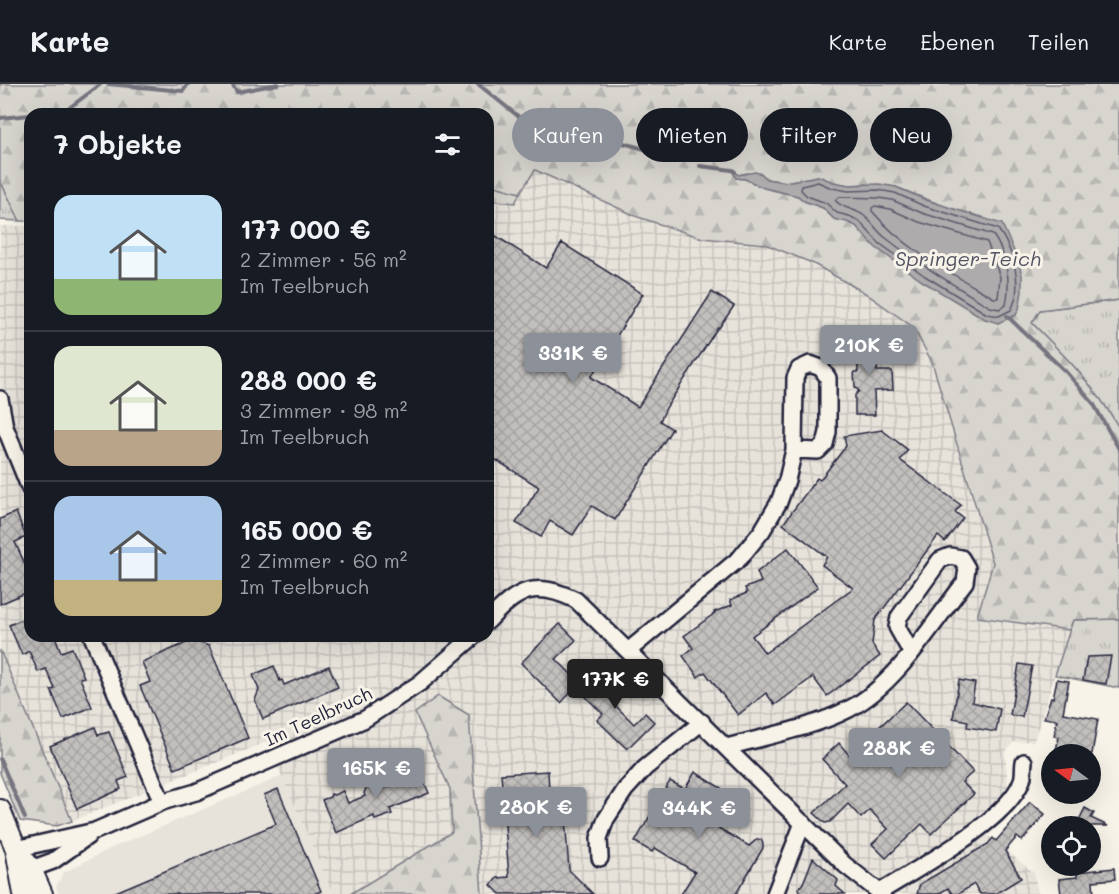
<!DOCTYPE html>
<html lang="de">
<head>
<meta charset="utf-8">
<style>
	:root { --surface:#171b24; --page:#242831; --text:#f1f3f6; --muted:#9ea1a6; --line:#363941; --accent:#8c9099 }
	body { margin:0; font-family:Mali,sans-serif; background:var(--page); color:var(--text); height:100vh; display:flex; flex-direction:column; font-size:22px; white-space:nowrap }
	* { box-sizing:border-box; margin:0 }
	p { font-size:20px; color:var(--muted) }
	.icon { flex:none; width:33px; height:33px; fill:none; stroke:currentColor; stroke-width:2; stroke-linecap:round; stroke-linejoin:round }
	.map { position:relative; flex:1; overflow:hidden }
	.side { position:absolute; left:24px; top:24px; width:470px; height:534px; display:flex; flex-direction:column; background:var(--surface); border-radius:18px; box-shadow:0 6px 24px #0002 }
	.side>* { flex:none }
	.guide { position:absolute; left:512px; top:24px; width:518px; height:54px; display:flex; gap:12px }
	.needle { width:39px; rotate:285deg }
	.tools { position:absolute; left:1041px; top:660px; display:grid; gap:12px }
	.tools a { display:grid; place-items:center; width:60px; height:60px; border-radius:50%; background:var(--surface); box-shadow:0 6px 24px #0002; font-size:30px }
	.price { position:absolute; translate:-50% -51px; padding:0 14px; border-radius:6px; background:var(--accent); color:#fff; font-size:20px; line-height:39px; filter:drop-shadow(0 2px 3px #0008) }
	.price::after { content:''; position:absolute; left:50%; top:36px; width:18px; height:14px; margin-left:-9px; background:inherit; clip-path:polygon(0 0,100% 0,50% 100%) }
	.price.on { background:#222; color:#fff }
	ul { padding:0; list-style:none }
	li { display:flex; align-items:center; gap:18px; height:150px; padding:0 30px }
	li+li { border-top:2px solid var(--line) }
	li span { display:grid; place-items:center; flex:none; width:168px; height:120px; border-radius:18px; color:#555 }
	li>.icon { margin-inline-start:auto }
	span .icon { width:72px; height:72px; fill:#fffc; stroke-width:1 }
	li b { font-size:26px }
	h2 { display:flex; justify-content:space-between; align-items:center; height:72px; padding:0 30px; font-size:26px }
	.pill { padding:0 21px; border-radius:27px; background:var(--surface); box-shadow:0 6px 24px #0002; font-size:21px; line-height:54px }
	.pill.on { background:var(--accent); color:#fff }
	header { display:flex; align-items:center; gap:36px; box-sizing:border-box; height:84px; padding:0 30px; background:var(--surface); border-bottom:2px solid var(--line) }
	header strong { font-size:28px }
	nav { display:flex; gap:33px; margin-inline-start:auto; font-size:21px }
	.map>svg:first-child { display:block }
</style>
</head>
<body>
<header>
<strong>Karte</strong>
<nav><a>Karte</a><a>Ebenen</a><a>Teilen</a></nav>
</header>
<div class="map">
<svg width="1119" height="810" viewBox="0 0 1119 810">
	<defs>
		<pattern id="industrial-grid" width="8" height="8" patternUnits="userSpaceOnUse" patternTransform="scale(1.5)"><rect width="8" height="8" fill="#e7e3db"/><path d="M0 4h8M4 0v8" fill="none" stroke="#c6c2bd"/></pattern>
		<pattern id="grass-tufts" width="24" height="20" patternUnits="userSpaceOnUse" patternTransform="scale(1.5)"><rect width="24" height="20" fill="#d8d5cf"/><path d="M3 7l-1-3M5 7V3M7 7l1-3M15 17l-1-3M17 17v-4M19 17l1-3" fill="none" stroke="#b9b7b3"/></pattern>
		<pattern id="forest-firs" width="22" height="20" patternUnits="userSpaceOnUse" patternTransform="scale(1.5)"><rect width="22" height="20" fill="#d8d5cf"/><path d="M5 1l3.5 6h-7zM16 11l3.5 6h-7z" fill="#b9b7b3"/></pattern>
		<pattern id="building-cross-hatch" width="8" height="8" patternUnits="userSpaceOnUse" patternTransform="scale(1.5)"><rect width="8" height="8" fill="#c2bfbd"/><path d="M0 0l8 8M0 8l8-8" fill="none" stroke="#a6a4a3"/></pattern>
	</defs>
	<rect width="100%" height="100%" fill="#f7f3e8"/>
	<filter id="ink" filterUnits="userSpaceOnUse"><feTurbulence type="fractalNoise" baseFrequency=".0167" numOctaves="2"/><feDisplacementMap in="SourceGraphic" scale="12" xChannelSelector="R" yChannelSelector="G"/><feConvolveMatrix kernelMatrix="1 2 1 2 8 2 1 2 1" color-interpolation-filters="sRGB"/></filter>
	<g filter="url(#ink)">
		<polygon fill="#e7e3db" points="282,692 333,810 59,810 56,803 63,789 109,765"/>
		<polygon fill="url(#industrial-grid)" points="535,86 638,133 702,154 765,160 812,179 865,209 913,243 932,278 993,479 977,533 1069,546 1034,657 1014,658 1005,668 1008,703 1002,713 972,739 1034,789 1038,810 482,810 469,632 415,629 450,705 452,748 350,810 333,810 267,658 72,737 0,566 0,142 30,142 30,552 488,552 488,116 515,119"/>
		<g fill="url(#grass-tufts)" stroke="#7d7c85" stroke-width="1.5">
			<polygon points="0,96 20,137 0,136"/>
			<polygon points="488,100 520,109 515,119 488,116"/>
			<path d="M1119 216V344C1096 303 1065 272 1032 239L1040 226Z"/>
			<polygon points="1119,535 1119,604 1055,591 1073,536"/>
		</g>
		<g fill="url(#forest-firs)" stroke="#7d7c85" stroke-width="1.5" fill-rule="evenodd">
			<path d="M0 0H1119V216L1040 226 1032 239C1065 272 1096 303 1119 344V535L1073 536 1069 546 977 533 993 479 932 278 913 243 865 209 812 179 765 160 702 154 638 133 535 86 520 109 488 100V30H30V137H20L0 96ZM734 86 738 91 747 89 766 95 785 98 818 92 833 98 849 101 864 100 896 103 949 124 983 133 1016 231 998 239 867 155 856 142 847 137 834 135 823 124 804 117 798 112 764 104 745 95 736 94Z"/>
			<polygon points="0,566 72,737 57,742 20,737 0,689"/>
			<polygon points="438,612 469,631 482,810 350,810 452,748 450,705 415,629"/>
		</g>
		<polygon fill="#aeabad" stroke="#76747f" stroke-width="1.5" points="734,85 738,91 755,88 762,90 766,95 785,98 818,92 833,98 849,101 879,100 896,103 926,116 1002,140 1018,176 1022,191 1022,208 1019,225 1016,231 998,239 985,235 922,197 875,163 856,142 847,138 834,135 823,124 804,117 798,112 764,104 745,95 736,94 732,86"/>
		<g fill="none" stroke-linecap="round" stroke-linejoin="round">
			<g stroke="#5a5969" stroke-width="1.5">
				<path d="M818 98 832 104 848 107 878 106 895 109 924 122 998 145C1013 165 1024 202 1011 226L999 232 987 230 925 192 879 159 859 137 849 132 837 129 826 119 807 112 801 106 802 102Z"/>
				<path d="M839 113 878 114 892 116 922 129 993 151C1007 171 1011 197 1006 221L999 225 990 223C954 201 919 180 886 154 877 148 872 137 863 131 854 124 842 125 835 116Z"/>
				<path d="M875 122 890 125 919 138 987 158 1000 193 998 214H994C951 189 904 165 872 127V124Z"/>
			</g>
			<g stroke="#76747f" stroke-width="4">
				<polyline points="108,0 183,7 188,0"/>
				<polyline points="232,0 237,8 278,0"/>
				<polyline points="478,0 534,45 579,55 613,56 679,75"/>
				<polyline points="39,30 65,27 101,0"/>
				<polyline points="0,34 30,31"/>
				<polyline points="700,82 732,86 735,88"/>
				<polyline points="1007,232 1066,288 1093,319 1119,365"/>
				<polyline points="0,675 25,734"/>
			</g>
		</g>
		<g fill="url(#building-cross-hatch)" stroke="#22223b" stroke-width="1.5">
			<polygon points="488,147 546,184 562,159 643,210 591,293 638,323 712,208 734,222 719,244 718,243 666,324 660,337 672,345 615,436 592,422 573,451 550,437 541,453 516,439 539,403 488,371"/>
			<polygon points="877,250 877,287 892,287 893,306 874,307 875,331 855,331 855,311 859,307 855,303 854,288 858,288 857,251"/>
			<polygon points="882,346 908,366 900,376 961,421 955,428 963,434 945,458 938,452 875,536 872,560 880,572 827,612 813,593 775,621 766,609 738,631 705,588 698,593 683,572 693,564 684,552 715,529 714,528 732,521 730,516 747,509 745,504 761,498 757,488 788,464 818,503 752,552 765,569 853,504 822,481 827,473 783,440 817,394 820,396 846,362 844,352"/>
			<polygon points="16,428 26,453 15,458 25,480 30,478 30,507 0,520 0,435"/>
			<polygon points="30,532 30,552 55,552 61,568 72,564 84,593 80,594 92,623 63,635 51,606 55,605 46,585 38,588 29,567 22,571 9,541"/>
			<polygon points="560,540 576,556 556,575 580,599 561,619 521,579"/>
			<polygon points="193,556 209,562 248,654 175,685 140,602 150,598 142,578"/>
			<polygon points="1111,572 1106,600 1083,596 1087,573"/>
			<polygon points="1019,580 1032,582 1022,633 1010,631"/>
			<polygon points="274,582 280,597 282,596 284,601 329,582 338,603 263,635 255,616 259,606 253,591"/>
			<polygon points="607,586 627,606 614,620 634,640 645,629 654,638 627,665 597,636 603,630 583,610"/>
			<polygon points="1057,595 1069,597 1063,629 1098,635 1092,670 1055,670 1059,653 1054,652 1057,636 1044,634 1051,613 1053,614"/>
			<polygon points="959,596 975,599 972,618 1000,625 996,648 967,643 968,637 953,634"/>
			<polygon points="906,618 973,688 962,698 974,710 931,750 922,740 886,774 872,760 888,745 870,726 861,734 848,720 830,738 825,739 814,729 845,700 822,675 839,659 849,671"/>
			<polygon points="95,643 98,651 109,648 128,693 118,697 121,705 77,725 50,662"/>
			<polygon points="415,677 429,709 390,725 392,730 375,736 374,732 336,749 322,716 330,713 331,710 334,711 343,707 348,719 365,712 364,709 369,698 381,702 382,705 399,697 394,686 402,682 404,679 407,680"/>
			<polygon points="548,687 549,707 563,706 569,786 593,810 500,810 491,801 497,794 509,793 501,690"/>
			<polygon points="695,688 724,706 714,723 718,726 710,739 749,762 756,756 761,755 763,760 763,764 736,810 681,810 695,788 655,764 652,768 635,758 670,697 685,705"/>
			<polygon points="278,705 321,807 314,810 111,810 276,740 264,711"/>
			<polygon points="1030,718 1045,730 1022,757 1017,753 1005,767 1021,794 995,810 980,810 974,800 958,810 952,810 948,804 938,810 917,810 920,800 988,760 993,754 996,757"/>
			<polygon points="1085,724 1094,729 1091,734 1108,742 1076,742"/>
			<polygon points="813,774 838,796 836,802 845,810 801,810 799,804 803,799"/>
			<polygon points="1114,784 1115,795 1093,797 1094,810 1061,810 1059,795 1077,793 1077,788"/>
		</g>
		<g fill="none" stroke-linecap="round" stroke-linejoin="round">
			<g stroke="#22223b" stroke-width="20">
				<g id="minor">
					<polyline points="0,315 5,343 30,405"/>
					<path d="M488 537C518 505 534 496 576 516L845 781 882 810"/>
					<polyline points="92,552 162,718"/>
					<polyline points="628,567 740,474 762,447 779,418 787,396 794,366 795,294 799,285 810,280 821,284 828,294 828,348 825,360 818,367 794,366"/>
					<path d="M727 663C767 652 812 644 849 625 896 601 933 539 965 498L967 484 961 474 950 472 940 476 899 533 897 543 911 568"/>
					<polyline points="16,765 95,747 162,718 196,708 365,635 420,599 474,552"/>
					<polyline points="600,774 599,754 606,735 625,706 645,684 702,638"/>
					<polyline points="23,788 53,777 88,752"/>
					<path d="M880 808C916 785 1009 736 1022 696 1024 691 1023 683 1024 678"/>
					<polyline points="775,810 803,739"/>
				</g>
			</g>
			<g stroke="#22223b" stroke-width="24">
				<g id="major">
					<polyline points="0,726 16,765 24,810"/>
					<polyline points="22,773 31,785 42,810"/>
				</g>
			</g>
			<use href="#minor" stroke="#f7f3e8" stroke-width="15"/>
			<use href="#major" stroke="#f7f3e8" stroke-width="20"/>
		</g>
	</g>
	<g text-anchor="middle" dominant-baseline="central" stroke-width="6" stroke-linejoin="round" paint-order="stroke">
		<g font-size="18" fill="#22223b" stroke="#f7f3e8">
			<text transform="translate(318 632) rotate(-25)">Im Teelbruch</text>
		</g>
		<g font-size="20" font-style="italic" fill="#535263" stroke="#f7f3e8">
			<text x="968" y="174">Springer-Teich</text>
		</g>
	</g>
</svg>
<div class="tools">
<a><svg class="needle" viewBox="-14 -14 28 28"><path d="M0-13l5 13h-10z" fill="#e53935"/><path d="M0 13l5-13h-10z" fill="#9ea1a6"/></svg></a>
<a><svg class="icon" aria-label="locate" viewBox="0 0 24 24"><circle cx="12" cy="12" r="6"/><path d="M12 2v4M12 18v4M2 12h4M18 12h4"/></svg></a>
</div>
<b class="price" style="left:869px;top:292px">210K €</b>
<b class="price" style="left:573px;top:300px">331K €</b>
<b class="price on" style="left:615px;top:626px">177K €</b>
<b class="price" style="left:899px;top:695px">288K €</b>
<b class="price" style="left:376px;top:715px">165K €</b>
<b class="price" style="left:536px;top:754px">280K €</b>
<b class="price" style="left:699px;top:755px">344K €</b>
<div class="guide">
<a class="pill on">Kaufen</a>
<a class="pill">Mieten</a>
<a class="pill">Filter</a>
<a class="pill">Neu</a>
</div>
<section class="side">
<h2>7 Objekte<svg class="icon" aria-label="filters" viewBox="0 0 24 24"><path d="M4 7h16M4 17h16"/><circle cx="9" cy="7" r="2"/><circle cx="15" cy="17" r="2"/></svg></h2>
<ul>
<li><span style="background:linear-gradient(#bfe0f5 70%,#8fb573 0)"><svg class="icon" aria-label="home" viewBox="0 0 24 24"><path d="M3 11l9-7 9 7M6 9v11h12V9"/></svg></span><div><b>177 000 €</b><p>2 Zimmer · 56 m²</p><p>Im Teelbruch</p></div></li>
<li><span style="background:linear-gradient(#dfe7d0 70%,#b9a48a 0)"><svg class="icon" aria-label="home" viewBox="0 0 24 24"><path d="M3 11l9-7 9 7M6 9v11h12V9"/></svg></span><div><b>288 000 €</b><p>3 Zimmer · 98 m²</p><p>Im Teelbruch</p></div></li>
<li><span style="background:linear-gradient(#a9c7e8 70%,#c2b280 0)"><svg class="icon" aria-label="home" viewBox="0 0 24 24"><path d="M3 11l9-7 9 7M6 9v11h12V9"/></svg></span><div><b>165 000 €</b><p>2 Zimmer · 60 m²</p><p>Im Teelbruch</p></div></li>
</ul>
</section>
</div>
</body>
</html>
